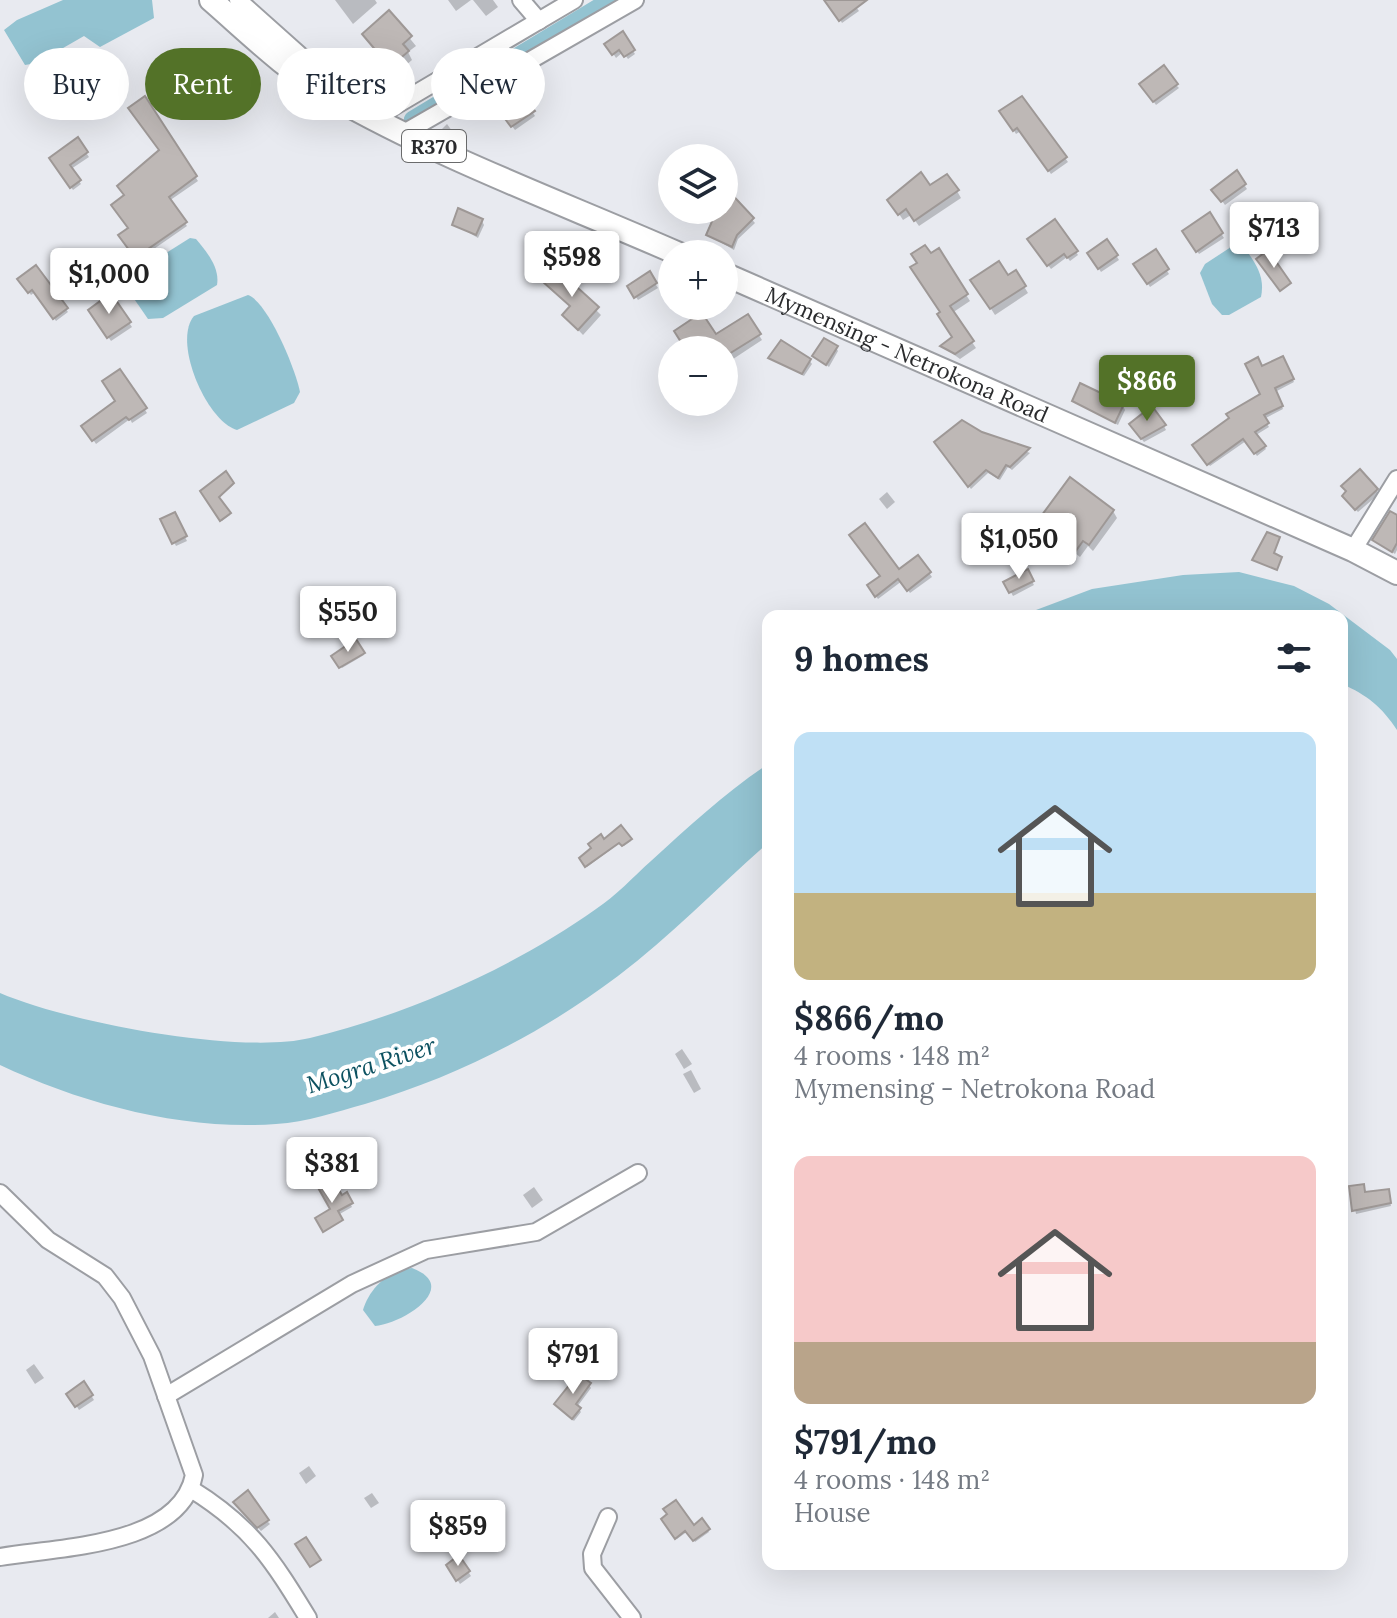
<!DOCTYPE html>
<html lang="en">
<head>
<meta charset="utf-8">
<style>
	:root { --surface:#fff; --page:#f6f6f7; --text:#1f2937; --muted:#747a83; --accent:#537228 }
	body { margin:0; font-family:Lora,serif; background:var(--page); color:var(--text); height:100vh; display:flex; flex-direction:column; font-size:30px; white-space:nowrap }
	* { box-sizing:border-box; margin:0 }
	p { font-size:26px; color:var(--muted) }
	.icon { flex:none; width:44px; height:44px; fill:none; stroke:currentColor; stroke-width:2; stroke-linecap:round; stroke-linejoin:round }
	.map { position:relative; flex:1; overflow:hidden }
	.sheet { position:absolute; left:762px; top:610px; width:586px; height:960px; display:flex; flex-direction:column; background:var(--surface); border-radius:16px; box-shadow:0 8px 32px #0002 }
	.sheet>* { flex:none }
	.hud { position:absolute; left:24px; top:48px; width:618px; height:72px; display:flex; gap:16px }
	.controls { position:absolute; left:658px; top:144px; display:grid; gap:16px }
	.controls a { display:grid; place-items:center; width:80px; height:80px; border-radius:50%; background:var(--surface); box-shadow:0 8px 32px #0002; font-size:40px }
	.price { position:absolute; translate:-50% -68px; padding:0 18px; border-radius:8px; background:#fff; color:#222; font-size:26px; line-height:52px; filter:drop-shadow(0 2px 4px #0008) }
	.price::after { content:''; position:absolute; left:50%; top:48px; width:24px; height:18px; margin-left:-12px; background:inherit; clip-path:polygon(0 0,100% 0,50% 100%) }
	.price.on { background:var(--accent); color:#fff }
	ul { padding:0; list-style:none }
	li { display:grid; align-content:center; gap:16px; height:424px; padding:0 32px }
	li span { display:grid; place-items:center; height:248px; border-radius:16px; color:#555 }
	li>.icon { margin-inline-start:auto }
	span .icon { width:144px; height:144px; fill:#fffc; stroke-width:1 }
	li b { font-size:34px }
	h2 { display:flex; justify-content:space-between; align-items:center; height:96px; padding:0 32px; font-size:34px }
	.pill { padding:0 28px; border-radius:36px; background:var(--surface); box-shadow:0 8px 32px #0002; font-size:28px; line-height:72px }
	.pill.on { background:var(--accent); color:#fff }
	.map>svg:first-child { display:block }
</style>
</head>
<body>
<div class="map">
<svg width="1397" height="1618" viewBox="0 0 1397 1618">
	<rect width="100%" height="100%" fill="#e8eaf0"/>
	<g fill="#93c3d1">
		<polygon points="63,0 152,0 154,18 100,47 84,36 37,63 25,65 4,30 17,20"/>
		<path d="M190 238 196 239C207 252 220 268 217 285L163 318 148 319 128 290 131 275Z"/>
		<path d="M1231 247 1246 250C1257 265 1265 278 1261 297L1229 315H1222L1212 304 1200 273 1205 264Z"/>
		<path d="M248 295C268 302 296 370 300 392L294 403 237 430C207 422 172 342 194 316Z"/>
		<path d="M1239 572 1294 586 1329 604 1390 650 1397 659V730C1382 707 1367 695 1342 684V616H1020L1092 589 1183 575Z"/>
		<path d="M768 764V843C719 886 671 936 618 976 541 1034 458 1076 365 1104 336 1112 307 1122 276 1124 184 1131 83 1104 0 1065V993C67 1022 239 1055 310 1038 409 1014 513 968 596 909 616 896 633 877 651 861 688 827 726 792 768 764Z"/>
		<path d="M412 1268C462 1287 402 1324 375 1326L363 1310C369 1289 389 1269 412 1268Z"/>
	</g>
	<g fill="#0003">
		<polygon points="335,0 375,0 377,3 353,24"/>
		<polygon points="448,0 471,0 456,11"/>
		<polygon points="473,0 493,0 498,7 486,16"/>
		<polygon points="829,0 851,0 859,11 842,23"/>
		<polygon points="389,13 416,46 408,52 412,60 384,84 393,97 380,107 354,81 379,55 364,35"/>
		<polygon points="622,34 635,54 628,59 623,52 616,58 607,44"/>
		<polygon points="1176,85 1179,88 1156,105 1144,88"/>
		<polygon points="520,93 535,116 515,130 499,108"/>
		<polygon points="144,99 198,181 169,201 187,226 138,260 123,239 130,229 126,196 161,151"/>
		<polygon points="1021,99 1068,162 1051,174 1021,131 1016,134 1002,111"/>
		<polygon points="447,124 460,142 460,146 436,135"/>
		<polygon points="77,140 89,157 71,169 81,184 73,190 51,159"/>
		<polygon points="1236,173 1247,189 1225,205 1214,190"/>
		<polygon points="930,188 957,191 961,198 919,226 911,215 903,220 890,200"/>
		<polygon points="730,195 755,223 738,239 734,250 708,235"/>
		<polygon points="1209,215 1224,238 1199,254 1184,231"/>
		<polygon points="482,221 484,225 478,238 454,224"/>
		<polygon points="1107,241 1119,260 1101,272 1089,253"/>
		<polygon points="1032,243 1076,252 1078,255 1070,261 1067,257 1051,269"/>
		<polygon points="938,251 970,301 952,313 976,348 960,359 942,346 954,338 919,263"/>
		<polygon points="1155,252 1169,274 1150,287 1136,265"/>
		<polygon points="35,268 68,312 56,321 35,292 31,295 20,279"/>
		<polygon points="556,270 601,315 583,335 564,315 571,308 545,282"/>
		<polygon points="1015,272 1028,293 995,315 973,281 1007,277"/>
		<polygon points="649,274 658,288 638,300 629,287"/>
		<polygon points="111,296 132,327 111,341 90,310"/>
		<polygon points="747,316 762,340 724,365 724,350 688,350"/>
		<polygon points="836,348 838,351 829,367 815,356"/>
		<polygon points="771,358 809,360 812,364 804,376"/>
		<polygon points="1282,359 1294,382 1275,392 1283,409 1264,419 1269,427 1256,435 1266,449 1257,456 1246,441 1210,466 1195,446 1262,394 1262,369"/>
		<polygon points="120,371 147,413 132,423 130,419 96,444 84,426 118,402"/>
		<polygon points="1074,401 1123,406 1125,410 1118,425"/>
		<polygon points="1164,426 1166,430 1144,442 1133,428"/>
		<polygon points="981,434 1030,453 1012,470 1008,467 1000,480 988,473 971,489 939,446"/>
		<polygon points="225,474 233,485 218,499 230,515 222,521 202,491"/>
		<polygon points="1376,490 1379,494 1358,512 1346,500"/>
		<polygon points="887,492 895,502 887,509 879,499"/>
		<polygon points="1113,511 1117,518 1093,551 1088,546 1080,557 1038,523"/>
		<polygon points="174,515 187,541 176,546 163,520"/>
		<polygon points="1397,517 1397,550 1395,554 1375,540"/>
		<polygon points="918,557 932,577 910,593 902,581 878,599 869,586"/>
		<polygon points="1027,572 1034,585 1013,596 1006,583"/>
		<polygon points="355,642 364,655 342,668 334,657"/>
		<polygon points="621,828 631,841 624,846 621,842 587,867 581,858"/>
		<polygon points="682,1049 692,1064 684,1069 675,1054"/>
		<polygon points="691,1070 701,1089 694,1093 683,1074"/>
		<polygon points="534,1187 543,1200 532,1208 523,1195"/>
		<polygon points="1351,1188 1365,1194 1389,1194 1391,1206 1356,1214"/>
		<polygon points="346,1195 352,1207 338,1215 333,1210"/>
		<polygon points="34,1364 44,1378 35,1384 26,1370"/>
		<polygon points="84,1384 94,1400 79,1410 69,1394"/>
		<polygon points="589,1385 591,1388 577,1407 581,1412 574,1421 556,1404"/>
		<polygon points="309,1466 316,1476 306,1484 299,1473"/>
		<polygon points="372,1493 379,1503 371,1508 364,1498"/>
		<polygon points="238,1506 267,1521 270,1524 261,1531"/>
		<polygon points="663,1520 693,1527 702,1521 709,1532 695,1542 688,1531 677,1539"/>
		<polygon points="459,1558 471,1576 460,1584 448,1565"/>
		<polygon points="275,1612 279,1618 268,1618"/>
	</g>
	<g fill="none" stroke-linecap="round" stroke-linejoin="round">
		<polyline stroke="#93c3d1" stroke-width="16" points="412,119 609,0"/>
	</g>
	<g fill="#beb8b6" stroke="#9e9896" stroke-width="2">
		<polygon points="824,0 867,0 839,21"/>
		<polygon points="389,10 412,36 403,44 409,51 379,76 390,88 375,100 368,98 351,80 378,53 362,34"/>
		<polygon points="623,31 635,50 624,57 619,50 612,55 604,44"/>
		<polygon points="1164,65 1178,84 1153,102 1139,84"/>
		<polygon points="520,91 535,111 511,127 497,108"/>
		<polygon points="145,96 197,176 169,197 187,222 135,258 118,235 128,228 111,205 124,195 117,186 159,150 128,108"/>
		<polygon points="1022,96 1067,157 1048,171 1017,128 1013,131 999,111"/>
		<polygon points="78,137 88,152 70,165 81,180 70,188 49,158"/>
		<polygon points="1237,170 1246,184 1221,202 1211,190"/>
		<polygon points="921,172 930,185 947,174 959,190 914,221 906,209 898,215 887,200"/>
		<polygon points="724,186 754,218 737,235 732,247 706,235 717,210 724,210"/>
		<polygon points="458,208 483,219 476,235 452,225"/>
		<polygon points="1210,212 1223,233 1196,252 1182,231"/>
		<polygon points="1055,219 1078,251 1067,258 1064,254 1047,266 1027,239"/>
		<polygon points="1107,239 1118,255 1098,269 1087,253"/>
		<polygon points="925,245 931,253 939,248 968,294 950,306 974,341 955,354 940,346 952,337 937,314 940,312 910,267 917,263 911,254"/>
		<polygon points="1156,249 1169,269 1147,284 1133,264"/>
		<polygon points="1268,250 1291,283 1280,291 1256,259"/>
		<polygon points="999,261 1008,275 1016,270 1026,286 990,309 970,280"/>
		<polygon points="36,265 68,308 53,319 32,290 28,293 17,279"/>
		<polygon points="556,268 599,307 578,330 562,315 570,306 543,282"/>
		<polygon points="650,271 657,283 634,298 627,286"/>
		<polygon points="111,293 131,322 107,338 88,310"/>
		<polygon points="748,314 761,334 724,357 724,350 686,350 674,331 698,315 704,316 716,334"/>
		<polygon points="824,338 838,346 826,365 812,356"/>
		<polygon points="781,340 811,359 802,374 768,358"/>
		<polygon points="1283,356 1294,379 1275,388 1283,406 1264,415 1269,423 1255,432 1266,446 1254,454 1243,439 1207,465 1192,445 1229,418 1226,414 1260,394 1245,364 1258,357 1262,366"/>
		<polygon points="120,369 147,408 129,420 126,417 92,441 81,426 115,401 102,381"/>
		<polygon points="1080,383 1124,404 1115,423 1072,401"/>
		<polygon points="1152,406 1166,425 1141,439 1129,424"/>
		<polygon points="962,420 982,432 1030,448 1010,467 1006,465 998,478 986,470 968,487 934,442"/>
		<polygon points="1360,469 1378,489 1355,510 1342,496 1346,491 1341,486"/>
		<polygon points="226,471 234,483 219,497 231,513 220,521 200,491"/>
		<polygon points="1070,477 1114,510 1089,545 1083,541 1075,552 1036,523"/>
		<polygon points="1390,511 1397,515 1397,543 1392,552 1372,540"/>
		<polygon points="175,512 187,536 172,544 160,519"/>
		<polygon points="865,523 899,569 918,555 931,572 907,591 898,579 875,597 867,585 880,576 849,535"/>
		<polygon points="1267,532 1280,537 1274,553 1282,557 1277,570 1252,560"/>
		<polygon points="1028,569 1034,581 1009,593 1003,582"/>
		<polygon points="356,639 365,653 339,668 331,656"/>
		<polygon points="621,825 632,839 622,846 619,843 585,867 579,858 591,848 588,844 601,834 604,839"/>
		<polygon points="332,1178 342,1195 347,1192 353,1203 338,1211 343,1220 323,1232 315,1218 330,1209 317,1186"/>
		<polygon points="1364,1184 1365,1192 1389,1189 1391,1203 1352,1211 1349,1186"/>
		<polygon points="578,1374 591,1383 576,1404 581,1408 572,1419 554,1404"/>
		<polygon points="84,1381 93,1395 75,1407 66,1394"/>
		<polygon points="248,1490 269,1520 257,1528 233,1502"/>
		<polygon points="676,1500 694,1525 702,1518 710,1529 693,1541 685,1531 675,1539 661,1519 667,1514 663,1509"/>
		<polygon points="306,1537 321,1560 310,1567 295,1544"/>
		<polygon points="459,1555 470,1571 456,1581 446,1565"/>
	</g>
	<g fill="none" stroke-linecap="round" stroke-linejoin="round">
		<g stroke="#9c9ea3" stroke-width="20">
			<g id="minor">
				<polyline points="238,0 341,92"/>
				<polyline points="521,0 539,21"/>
				<polyline points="367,109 383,113 574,0"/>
				<polyline points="404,133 635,0"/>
				<polyline points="1353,550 1397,479"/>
				<path d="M0 1193 48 1240 105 1276 122 1298 152 1356 194 1475C180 1547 57 1547 0 1557"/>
				<polyline points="166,1396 352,1284 426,1250 536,1232 638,1173"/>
				<path d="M191 1489C251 1526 272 1559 308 1618"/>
				<polyline points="608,1517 592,1554 593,1568 632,1618"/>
			</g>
		</g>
		<g stroke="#9c9ea3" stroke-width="26">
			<g id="major">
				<path d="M211 0C249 33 286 70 330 95 440 158 563 203 679 254"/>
				<path id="s1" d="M724 274 1353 550 1397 573"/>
			</g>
		</g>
		<use href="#minor" stroke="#fff" stroke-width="16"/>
		<use href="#major" stroke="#fff" stroke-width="22"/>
	</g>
	<g text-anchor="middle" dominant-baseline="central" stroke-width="8" stroke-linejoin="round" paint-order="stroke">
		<rect fill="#fff" stroke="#6a6b6c" stroke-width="2" x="402" y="130" width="64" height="32" rx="6"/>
		<g font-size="20" font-weight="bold" fill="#2a2b2d">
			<text x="434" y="146">R370</text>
		</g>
		<g font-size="22" fill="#2a2b2d" stroke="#fff">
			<text stroke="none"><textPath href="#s1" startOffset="200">Mymensing - Netrokona Road</textPath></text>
		</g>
		<g font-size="24" font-style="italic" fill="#0c5160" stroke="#fff">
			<text transform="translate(371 1065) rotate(-18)">Mogra River</text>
		</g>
	</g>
</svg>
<div class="controls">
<a><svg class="icon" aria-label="layers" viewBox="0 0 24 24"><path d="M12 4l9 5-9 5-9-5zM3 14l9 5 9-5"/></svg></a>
<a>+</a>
<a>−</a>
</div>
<b class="price" style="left:1274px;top:270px">$713</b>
<b class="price" style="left:572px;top:299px">$598</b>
<b class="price" style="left:109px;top:316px">$1,000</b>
<b class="price on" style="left:1147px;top:423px">$866</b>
<b class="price" style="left:1019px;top:581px">$1,050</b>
<b class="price" style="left:348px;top:654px">$550</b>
<b class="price" style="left:332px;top:1205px">$381</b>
<b class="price" style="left:573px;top:1396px">$791</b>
<b class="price" style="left:458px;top:1568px">$859</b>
<div class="hud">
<a class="pill">Buy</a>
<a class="pill on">Rent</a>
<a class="pill">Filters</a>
<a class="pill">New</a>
</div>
<section class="sheet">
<h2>9 homes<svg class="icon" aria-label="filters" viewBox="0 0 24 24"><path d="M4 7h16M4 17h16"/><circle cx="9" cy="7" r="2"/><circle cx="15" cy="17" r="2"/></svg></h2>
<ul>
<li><span style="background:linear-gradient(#bfe0f5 65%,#c2b280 0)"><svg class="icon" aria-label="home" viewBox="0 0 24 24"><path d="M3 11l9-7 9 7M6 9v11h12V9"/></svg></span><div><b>$866/mo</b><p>4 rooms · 148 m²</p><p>Mymensing - Netrokona Road</p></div></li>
<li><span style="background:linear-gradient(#f6c9c9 75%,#b9a48a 0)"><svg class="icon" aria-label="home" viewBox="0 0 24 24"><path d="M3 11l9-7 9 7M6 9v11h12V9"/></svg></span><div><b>$791/mo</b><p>4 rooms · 148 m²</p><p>House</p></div></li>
</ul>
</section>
</div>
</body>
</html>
